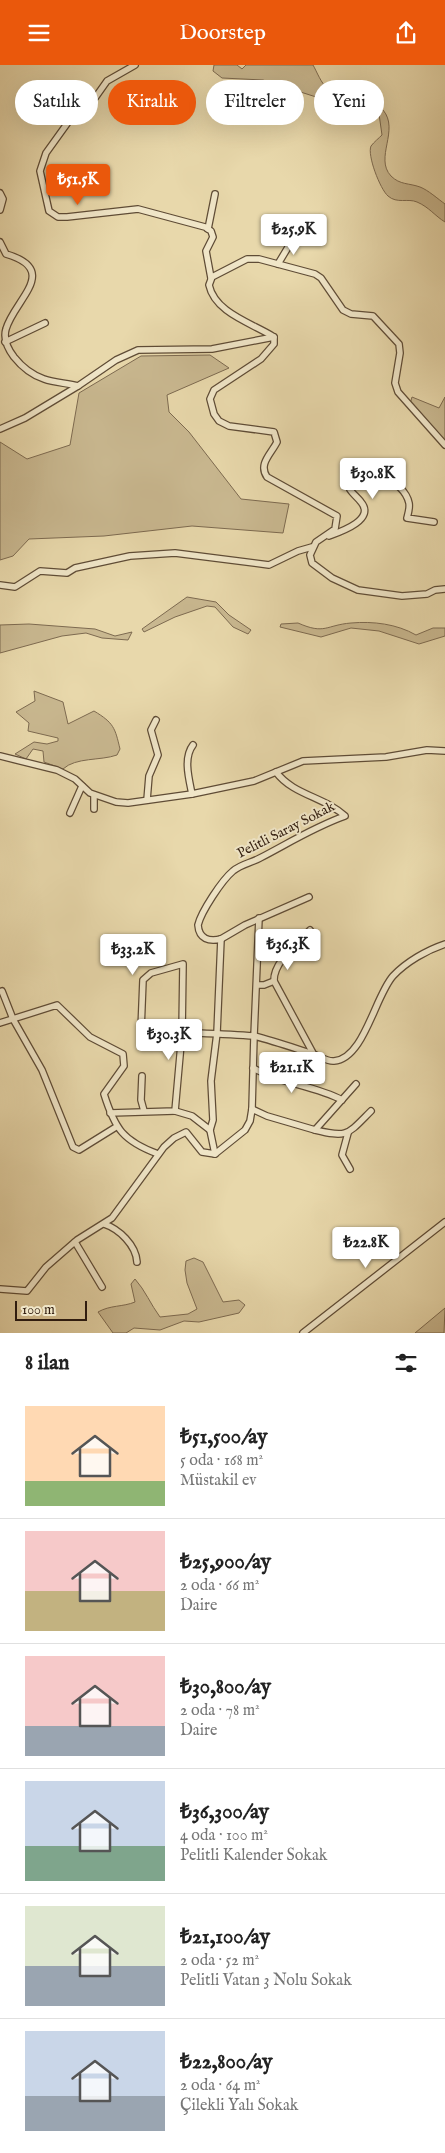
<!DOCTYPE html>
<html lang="tr">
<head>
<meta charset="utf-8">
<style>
	:root { --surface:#fff; --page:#f2f2f2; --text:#222; --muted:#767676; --line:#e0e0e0; --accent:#ea580c }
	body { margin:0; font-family:"IM FELL English",serif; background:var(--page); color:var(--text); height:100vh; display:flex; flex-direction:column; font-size:19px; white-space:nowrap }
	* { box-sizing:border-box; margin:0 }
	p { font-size:16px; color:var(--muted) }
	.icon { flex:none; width:28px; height:28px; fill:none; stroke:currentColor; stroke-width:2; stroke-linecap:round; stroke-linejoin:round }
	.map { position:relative; height:1268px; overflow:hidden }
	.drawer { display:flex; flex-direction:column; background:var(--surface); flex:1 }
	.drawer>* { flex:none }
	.top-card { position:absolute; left:15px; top:15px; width:415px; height:45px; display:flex; gap:10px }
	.scale { position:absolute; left:15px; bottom:12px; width:72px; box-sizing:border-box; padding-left:5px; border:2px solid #311d0f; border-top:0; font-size:14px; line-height:18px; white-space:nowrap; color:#311d0f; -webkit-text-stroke:4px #f0e6c8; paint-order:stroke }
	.price { position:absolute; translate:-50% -42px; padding:0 11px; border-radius:5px; background:#fff; color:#222; font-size:16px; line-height:32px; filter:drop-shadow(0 1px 2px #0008) }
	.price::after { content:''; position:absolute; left:50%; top:30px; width:15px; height:11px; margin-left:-8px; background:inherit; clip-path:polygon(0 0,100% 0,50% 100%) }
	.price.selected { background:var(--accent); color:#fff }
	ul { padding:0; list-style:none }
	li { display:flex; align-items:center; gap:15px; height:125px; padding:0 25px }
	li+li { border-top:1px solid var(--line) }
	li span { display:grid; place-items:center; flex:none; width:140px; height:100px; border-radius:0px; color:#555 }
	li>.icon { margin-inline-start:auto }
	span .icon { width:60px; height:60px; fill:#fffc; stroke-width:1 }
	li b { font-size:21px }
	h2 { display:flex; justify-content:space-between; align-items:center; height:60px; padding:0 25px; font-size:21px }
	.tag { padding:0 18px; border-radius:22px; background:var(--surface); box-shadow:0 5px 20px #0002; font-size:18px; line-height:45px }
	.tag.selected { background:var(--accent); color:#fff }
	header { display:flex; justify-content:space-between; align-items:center; height:65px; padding:0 25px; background:var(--accent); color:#fff; font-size:22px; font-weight:600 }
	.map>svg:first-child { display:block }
</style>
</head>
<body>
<header><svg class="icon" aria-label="menu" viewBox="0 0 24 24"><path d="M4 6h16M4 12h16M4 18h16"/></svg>Doorstep<svg class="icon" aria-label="share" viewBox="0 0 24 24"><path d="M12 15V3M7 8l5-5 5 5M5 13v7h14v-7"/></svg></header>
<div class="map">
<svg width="445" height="1268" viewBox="0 0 445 1268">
	<rect width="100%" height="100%" fill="#e8d8ab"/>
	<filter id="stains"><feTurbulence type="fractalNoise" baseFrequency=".004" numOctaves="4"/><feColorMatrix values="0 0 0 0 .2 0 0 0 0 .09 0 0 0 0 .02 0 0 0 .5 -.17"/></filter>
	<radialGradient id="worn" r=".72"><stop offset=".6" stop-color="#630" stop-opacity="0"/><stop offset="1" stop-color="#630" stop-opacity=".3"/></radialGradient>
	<g fill="#c9b890" stroke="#7d6a50">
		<path d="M214 0H237L242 4 246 0H313C317 7 321 18 327 23 342 38 370 29 383 45 400 65 374 93 391 111 400 120 409 118 420 122 428 125 438 134 445 139V157C435 151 429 142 417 137 408 133 397 139 388 131 380 124 367 90 371 81 374 77 379 73 382 70L379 49 367 41 338 39 263 15 222 13 213 6Z"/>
		<polygon points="210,290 229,303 167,330 169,347 189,367 241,434 289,439 283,468 192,461 104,471 29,474 13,491 0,495 0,377 27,394 70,380 79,328 141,291"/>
		<polygon points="412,332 439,343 445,332 445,377 410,339"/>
		<polygon points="187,532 216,537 229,550 251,565 248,569 233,562 215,542 207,541 175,552 144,567 142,564"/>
		<path d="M298 558C325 570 326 560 351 558 373 556 397 559 416 570L433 563H445V571L419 579 379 566 351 563 321 572 280 562 281 559Z"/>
		<polygon points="29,559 95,564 115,571 132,567 128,575 102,573 86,568 62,571 0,588 0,560"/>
		<path d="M34 626 63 637 68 659 94 646C114 658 115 663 120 684L117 690C100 696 76 692 63 704L44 697 43 686 33 684 26 694 15 689 34 677 47 679 58 676V673L28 666 29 658 16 647 35 636Z"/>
		<path d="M194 1193 203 1197 223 1237 239 1235 245 1240 239 1248 199 1257 184 1256 160 1265 134 1263 126 1268H113L98 1247C110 1240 123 1242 135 1237L131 1219 135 1214C145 1225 151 1240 160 1252L188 1249 197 1244 187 1218 185 1205 186 1196Z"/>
		<polygon points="445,1243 444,1268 415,1268"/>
	</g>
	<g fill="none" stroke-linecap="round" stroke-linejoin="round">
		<g stroke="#5f4c36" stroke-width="8">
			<g id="minor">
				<polyline points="135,0 107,16 95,33 69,56 46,88 40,106 49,146 58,152 67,152 138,144 205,162 211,166 213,172 206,186 211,213"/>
				<polyline points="0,128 3,134 0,145"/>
				<polyline points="208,164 215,129"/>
				<path d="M0 177 6 189C61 205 14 235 6 264 3 274 8 284 14 292 22 302 32 310 44 314 55 318 68 318 78 321L116 295 138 285 212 284 274 272"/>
				<polyline points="278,199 293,174"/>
				<polyline points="5,277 45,258"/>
				<polyline points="0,364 25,353 78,321"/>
				<path d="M445 380 398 327 395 318 400 288 399 279 373 251 351 249 343 245 321 213 315 209 259 194H247L212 212 209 220C215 248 252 258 274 272V279L261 294 214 325 210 334 214 349 219 356 229 361 274 367 277 377C271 389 258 399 267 412L337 451 335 464 316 477 310 490 312 498 332 513 358 525 402 531 427 529 435 525 445 524"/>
				<path d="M329 471C340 467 376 455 361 437 355 429 347 426 348 415 366 400 404 415 409 438 410 443 408 449 407 453L434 457"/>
				<polyline points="0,520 15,522 40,506 67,508 75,503 130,491 175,488 269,500 298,486 312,482"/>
				<polyline points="0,691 57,705 75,714 90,728 116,737 128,738 192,729 254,716 303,696 386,692 427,685 445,686"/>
				<path d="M192 729C189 714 183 693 193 680"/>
				<polyline points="147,735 149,711 158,690 151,665 156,655"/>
				<polyline points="94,744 94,730"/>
				<polyline points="70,748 82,721"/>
				<path d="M221 874C209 877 199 874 198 860 201 847 222 815 233 806 241 799 251 798 260 793 289 778 314 762 345 751 325 732 293 730 276 707"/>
				<polyline points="221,874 245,860 309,832"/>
				<polyline points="274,916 314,990"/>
				<path d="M257 920H264L274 916C273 897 298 878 310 865"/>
				<polyline points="2,926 13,954 42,1005 73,1082 79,1085 116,1062"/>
				<path d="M0 958 57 940 90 972 123 989 124 1001 104 1029C115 1064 123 1076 158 1089"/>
				<path d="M253 1003C281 1019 314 1020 342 1035"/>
				<polyline points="142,1011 141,1035 144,1046"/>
				<polyline points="252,1044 267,1051 315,1065 356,1019"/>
				<polyline points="175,1046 192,1051 210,1065"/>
				<path d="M110 1048 175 1046 182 968 183 899 151 908 143 915 141 965C179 968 217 968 254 971L259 853"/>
				<path d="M315 1065C348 1073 347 1070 371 1046"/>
				<polyline points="348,1068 342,1090 350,1104"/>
				<polyline points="215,1089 210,1065 213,1055 211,1016 217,968 221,874"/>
				<path d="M104 1159C119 1164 136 1180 137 1197"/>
				<polyline points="75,1177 102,1222"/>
				<path d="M0 1224 27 1226 46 1202 77 1175 112 1153 164 1082 174 1073 186 1067 202 1087 215 1089 245 1065 250 1056 252 1044 254 971C274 976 294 983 313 989 319 991 328 997 334 996 364 994 375 931 393 911 406 897 427 885 445 879"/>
				<polyline points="303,1268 445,1157"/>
			</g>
		</g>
		<use href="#minor" stroke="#f0e6c8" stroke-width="5.5"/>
	</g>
	<g text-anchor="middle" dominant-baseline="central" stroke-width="4" stroke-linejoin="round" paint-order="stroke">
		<g font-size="14" fill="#311d0f" stroke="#f0e6c8">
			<text transform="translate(286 765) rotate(-27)">Pelitli Saray Sokak</text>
		</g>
	</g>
	<rect width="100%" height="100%" filter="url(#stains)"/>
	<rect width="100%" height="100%" fill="url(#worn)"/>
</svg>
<div class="scale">100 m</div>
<b class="price selected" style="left:78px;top:141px">₺51.5K</b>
<b class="price" style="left:294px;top:191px">₺25.9K</b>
<b class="price" style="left:373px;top:435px">₺30.8K</b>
<b class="price" style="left:288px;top:906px">₺36.3K</b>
<b class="price" style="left:133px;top:911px">₺33.2K</b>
<b class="price" style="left:169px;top:996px">₺30.3K</b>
<b class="price" style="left:292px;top:1029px">₺21.1K</b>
<b class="price" style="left:366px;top:1204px">₺22.8K</b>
<div class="top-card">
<a class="tag">Satılık</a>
<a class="tag selected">Kiralık</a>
<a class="tag">Filtreler</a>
<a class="tag">Yeni</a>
</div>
</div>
<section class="drawer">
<h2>8 ilan<svg class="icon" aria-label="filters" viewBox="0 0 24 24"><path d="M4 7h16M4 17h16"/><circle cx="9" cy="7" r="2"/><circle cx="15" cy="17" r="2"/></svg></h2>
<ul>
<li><span style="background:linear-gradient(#ffd9b3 75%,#8fb573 0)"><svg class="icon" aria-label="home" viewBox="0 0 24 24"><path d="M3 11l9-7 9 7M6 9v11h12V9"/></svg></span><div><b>₺51,500/ay</b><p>5 oda · 168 m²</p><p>Müstakil ev</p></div></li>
<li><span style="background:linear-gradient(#f6c9c9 60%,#c2b280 0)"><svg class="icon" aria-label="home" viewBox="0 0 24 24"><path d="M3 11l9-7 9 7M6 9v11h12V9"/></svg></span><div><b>₺25,900/ay</b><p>2 oda · 66 m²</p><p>Daire</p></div></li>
<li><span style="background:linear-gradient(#f6c9c9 70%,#9aa5b1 0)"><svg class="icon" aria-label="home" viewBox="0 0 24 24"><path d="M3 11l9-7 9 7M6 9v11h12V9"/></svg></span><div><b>₺30,800/ay</b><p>2 oda · 78 m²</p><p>Daire</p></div></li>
<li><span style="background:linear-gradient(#c9d6e8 65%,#7fa58c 0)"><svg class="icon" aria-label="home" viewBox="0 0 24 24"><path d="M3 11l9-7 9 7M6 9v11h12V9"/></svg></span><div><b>₺36,300/ay</b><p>4 oda · 100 m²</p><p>Pelitli Kalender Sokak</p></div></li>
<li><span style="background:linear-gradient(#dfe7d0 60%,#9aa5b1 0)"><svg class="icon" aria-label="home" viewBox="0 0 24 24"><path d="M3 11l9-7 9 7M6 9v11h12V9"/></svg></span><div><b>₺21,100/ay</b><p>2 oda · 52 m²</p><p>Pelitli Vatan 3 Nolu Sokak</p></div></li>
<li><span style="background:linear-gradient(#c9d6e8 65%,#9aa5b1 0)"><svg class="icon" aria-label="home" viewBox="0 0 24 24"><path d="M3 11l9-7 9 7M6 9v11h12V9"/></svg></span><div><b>₺22,800/ay</b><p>2 oda · 64 m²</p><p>Çilekli Yalı Sokak</p></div></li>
</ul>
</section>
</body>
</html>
